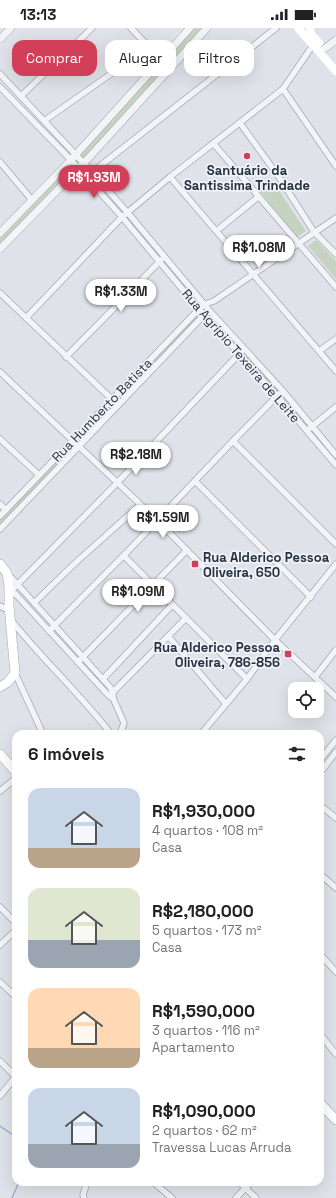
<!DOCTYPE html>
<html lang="pt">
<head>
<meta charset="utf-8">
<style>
	:root { --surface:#fff; --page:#f2f2f2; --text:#202124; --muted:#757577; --accent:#d33f58 }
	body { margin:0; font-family:"Space Grotesk",sans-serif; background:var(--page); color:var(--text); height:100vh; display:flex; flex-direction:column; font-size:15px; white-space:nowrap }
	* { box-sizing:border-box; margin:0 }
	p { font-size:13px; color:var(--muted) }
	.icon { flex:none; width:22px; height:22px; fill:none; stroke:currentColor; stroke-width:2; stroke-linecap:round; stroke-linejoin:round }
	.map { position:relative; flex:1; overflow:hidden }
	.side { position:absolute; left:12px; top:702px; width:312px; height:456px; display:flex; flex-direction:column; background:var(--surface); border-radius:12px; box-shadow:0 4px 16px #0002 }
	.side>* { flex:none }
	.hud { position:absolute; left:12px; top:12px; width:312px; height:36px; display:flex; gap:8px }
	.fabs { position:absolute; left:288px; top:654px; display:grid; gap:8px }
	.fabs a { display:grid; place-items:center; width:36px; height:36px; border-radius:8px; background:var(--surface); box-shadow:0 4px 16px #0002; font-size:20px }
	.price { position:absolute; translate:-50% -34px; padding:0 9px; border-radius:14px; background:#fff; color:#222; font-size:13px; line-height:26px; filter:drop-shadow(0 1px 2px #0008) }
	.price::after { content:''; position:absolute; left:50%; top:24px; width:12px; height:9px; margin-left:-6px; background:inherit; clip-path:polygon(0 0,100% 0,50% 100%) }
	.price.selected { background:var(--accent); color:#fff }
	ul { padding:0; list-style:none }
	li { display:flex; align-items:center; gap:12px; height:100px; padding:0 16px }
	li span { display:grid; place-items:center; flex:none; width:112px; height:80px; border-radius:12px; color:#555 }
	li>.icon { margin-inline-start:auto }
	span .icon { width:48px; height:48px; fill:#fffc; stroke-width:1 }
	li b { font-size:17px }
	h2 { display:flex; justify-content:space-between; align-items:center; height:48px; padding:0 16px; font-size:17px }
	.chip { padding:0 14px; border-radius:12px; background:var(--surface); box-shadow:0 4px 16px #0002; font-size:14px; line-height:36px }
	.chip.selected { background:var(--accent); color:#fff }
	.status { display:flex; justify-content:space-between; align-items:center; height:28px; padding:0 20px; background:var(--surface); direction:ltr }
	.status svg { height:11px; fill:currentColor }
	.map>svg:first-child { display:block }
</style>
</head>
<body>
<div class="status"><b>13:13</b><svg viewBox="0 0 49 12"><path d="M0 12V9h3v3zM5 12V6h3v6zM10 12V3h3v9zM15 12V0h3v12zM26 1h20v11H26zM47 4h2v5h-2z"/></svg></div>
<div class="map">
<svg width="336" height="1170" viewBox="0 0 336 1170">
	<rect width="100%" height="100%" fill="#dfe3e9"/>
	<g fill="#c5d3c0">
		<polygon points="193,0 204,0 84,132 78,126"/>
		<polygon points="71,135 75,141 0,218 0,210"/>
		<polygon points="272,152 306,203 297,209 260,163"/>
		<polygon points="316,212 336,233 336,251 308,218"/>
		<polygon points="198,284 202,287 118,375 114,371"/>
		<polygon points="244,323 281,363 277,366 241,326"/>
		<polygon points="112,373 116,376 78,416 75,413"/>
		<polygon points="72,415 76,418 0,498 0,490"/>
	</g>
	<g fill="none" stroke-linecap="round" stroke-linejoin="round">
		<g stroke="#99b2cb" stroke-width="1.5">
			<polyline points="0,1098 16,1109"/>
			<polyline points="12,1170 19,1154"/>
		</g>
		<g stroke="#a4aab3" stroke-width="7">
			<g id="minor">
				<polyline points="131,0 149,19 162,30"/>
				<polyline points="0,46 92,144 128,185 209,282 283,363 336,427"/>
				<polyline points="0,59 71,132 122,189 204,287 277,368 336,437"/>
				<polyline points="283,61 336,138"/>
				<polyline points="21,68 92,0"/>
				<polyline points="44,93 149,19"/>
				<polyline points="240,95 279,149 314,204 336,226"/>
				<polyline points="213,115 336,259"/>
				<polyline points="0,134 32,172"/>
				<polyline points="86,149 276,0"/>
				<polyline points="170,149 336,343"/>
				<polyline points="220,200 258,169"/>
				<polyline points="0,265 118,377"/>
				<polyline points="26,290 122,189 170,149 283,61 313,17"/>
				<polyline points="319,323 336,311"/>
				<polyline points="66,329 161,232"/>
				<polyline points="0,344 157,492 275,612 336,669"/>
				<polyline points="310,400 336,379"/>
				<polyline points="0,411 39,447"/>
				<polyline points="233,413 336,516"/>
				<polyline points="195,453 311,569"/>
				<polyline points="0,476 6,482"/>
				<polyline points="0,488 199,281 205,276 214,273 336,190"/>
				<polyline points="0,501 206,285"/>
				<polyline points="124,528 247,651"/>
				<polyline points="9,547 110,659 113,664 113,670 124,695 120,706"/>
				<polyline points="10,560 109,668 113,670"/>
				<polyline points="12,562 117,455 241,324"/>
				<polyline points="34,575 73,537 140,477"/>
				<polyline points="0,578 10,583"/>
				<path d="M11 592C43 632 80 666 111 706"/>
				<polyline points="49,603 130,521 233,413 279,366"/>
				<polyline points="168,608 226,676"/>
				<polyline points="78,634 187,522"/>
				<polyline points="15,645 43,706"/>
				<polyline points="315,649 336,622"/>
				<polyline points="103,651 172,577"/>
				<polyline points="112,665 186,590"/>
				<polyline points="201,706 247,651 275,612 336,536"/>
				<polyline points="320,732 336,712"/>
				<polyline points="320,745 336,724"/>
				<polyline points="0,763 16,750"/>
				<polyline points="320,777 336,790"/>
				<polyline points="320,846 336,860"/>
				<polyline points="0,879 16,895"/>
				<polyline points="0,917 16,902"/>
				<polyline points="320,926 336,944"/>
				<polyline points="0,954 16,969"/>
				<polyline points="320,1006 336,1026"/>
				<polyline points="0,1033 16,1049"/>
				<polyline points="0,1068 16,1048"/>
				<polyline points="153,1154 172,1170"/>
				<polyline points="239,1154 256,1170"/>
				<polyline points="84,1170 83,1167 87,1154"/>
				<polyline points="236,1170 251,1154"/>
			</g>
		</g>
		<g stroke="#a4aab3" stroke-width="8">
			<g id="tertiary">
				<polyline points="0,11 11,0"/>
				<polyline points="324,21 336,12"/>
				<polyline points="0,205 71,132 190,0"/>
				<polyline points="0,221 84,135 207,0"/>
			</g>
		</g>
		<g stroke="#9ea8b5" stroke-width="10">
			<g id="primary">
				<polyline points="0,536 7,545 9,558 9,578 15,645 8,654 0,659"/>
				<polyline points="0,726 16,744"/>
				<polyline points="320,1075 336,1092"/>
			</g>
		</g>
		<use href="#minor" stroke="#f2f4f7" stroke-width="5.5"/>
		<use href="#tertiary" stroke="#f2f4f7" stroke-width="7"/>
		<g stroke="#fff" stroke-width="8">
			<polyline points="298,0 336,43"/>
			<polyline points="310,0 311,6 319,15"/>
		</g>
		<use href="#primary" stroke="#fff" stroke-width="9"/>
	</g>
	<g fill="#d33f58" stroke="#eff2f7" stroke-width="1.5">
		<circle cx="247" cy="128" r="4"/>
		<rect x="191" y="532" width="8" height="8" rx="2"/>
		<rect x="284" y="622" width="8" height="8" rx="2"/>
	</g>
	<g text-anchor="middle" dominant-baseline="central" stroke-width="3.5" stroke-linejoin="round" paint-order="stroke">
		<g font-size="13" font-weight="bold" fill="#273141" stroke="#eff2f7">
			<text x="247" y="142">Santuário da<tspan x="247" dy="15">Santissima Trindade</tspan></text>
			<text x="203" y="529" text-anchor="start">Rua Alderico Pessoa<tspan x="203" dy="15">Oliveira, 650</tspan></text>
			<text x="280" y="619" text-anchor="end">Rua Alderico Pessoa<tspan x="280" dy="15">Oliveira, 786-856</tspan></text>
		</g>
		<g font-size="13" fill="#273141" stroke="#eff2f7">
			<text transform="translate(241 328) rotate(49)">Rua Agrípio Texeira de Leite</text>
			<text transform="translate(102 382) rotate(-46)">Rua Humberto Batista</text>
		</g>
	</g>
</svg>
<div class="fabs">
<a><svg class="icon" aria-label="locate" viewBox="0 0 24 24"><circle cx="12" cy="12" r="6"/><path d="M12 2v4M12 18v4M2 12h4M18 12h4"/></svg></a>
</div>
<b class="price selected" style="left:94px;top:171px">R$1.93M</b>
<b class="price" style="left:259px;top:241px">R$1.08M</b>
<b class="price" style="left:121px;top:285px">R$1.33M</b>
<b class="price" style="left:136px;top:448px">R$2.18M</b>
<b class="price" style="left:163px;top:511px">R$1.59M</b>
<b class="price" style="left:138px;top:585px">R$1.09M</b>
<div class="hud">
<a class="chip selected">Comprar</a>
<a class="chip">Alugar</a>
<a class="chip">Filtros</a>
</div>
<section class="side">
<h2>6 imóveis<svg class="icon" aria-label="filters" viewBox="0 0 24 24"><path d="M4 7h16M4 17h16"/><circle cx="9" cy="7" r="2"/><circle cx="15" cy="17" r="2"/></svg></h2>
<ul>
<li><span style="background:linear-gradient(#c9d6e8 75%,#b9a48a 0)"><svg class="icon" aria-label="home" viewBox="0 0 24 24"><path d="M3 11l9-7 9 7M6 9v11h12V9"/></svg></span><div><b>R$1,930,000</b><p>4 quartos · 108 m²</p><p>Casa</p></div></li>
<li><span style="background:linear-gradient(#dfe7d0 65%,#9aa5b1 0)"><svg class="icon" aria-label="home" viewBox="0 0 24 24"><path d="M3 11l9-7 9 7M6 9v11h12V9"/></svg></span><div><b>R$2,180,000</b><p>5 quartos · 173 m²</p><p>Casa</p></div></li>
<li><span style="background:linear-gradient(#ffd9b3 75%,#b9a48a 0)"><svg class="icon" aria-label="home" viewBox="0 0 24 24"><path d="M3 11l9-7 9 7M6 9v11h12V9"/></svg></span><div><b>R$1,590,000</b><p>3 quartos · 116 m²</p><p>Apartamento</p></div></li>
<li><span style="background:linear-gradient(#c9d6e8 70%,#9aa5b1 0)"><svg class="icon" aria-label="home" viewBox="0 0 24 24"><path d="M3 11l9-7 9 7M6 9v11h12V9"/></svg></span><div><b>R$1,090,000</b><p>2 quartos · 62 m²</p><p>Travessa Lucas Arruda</p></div></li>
</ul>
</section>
</div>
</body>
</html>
